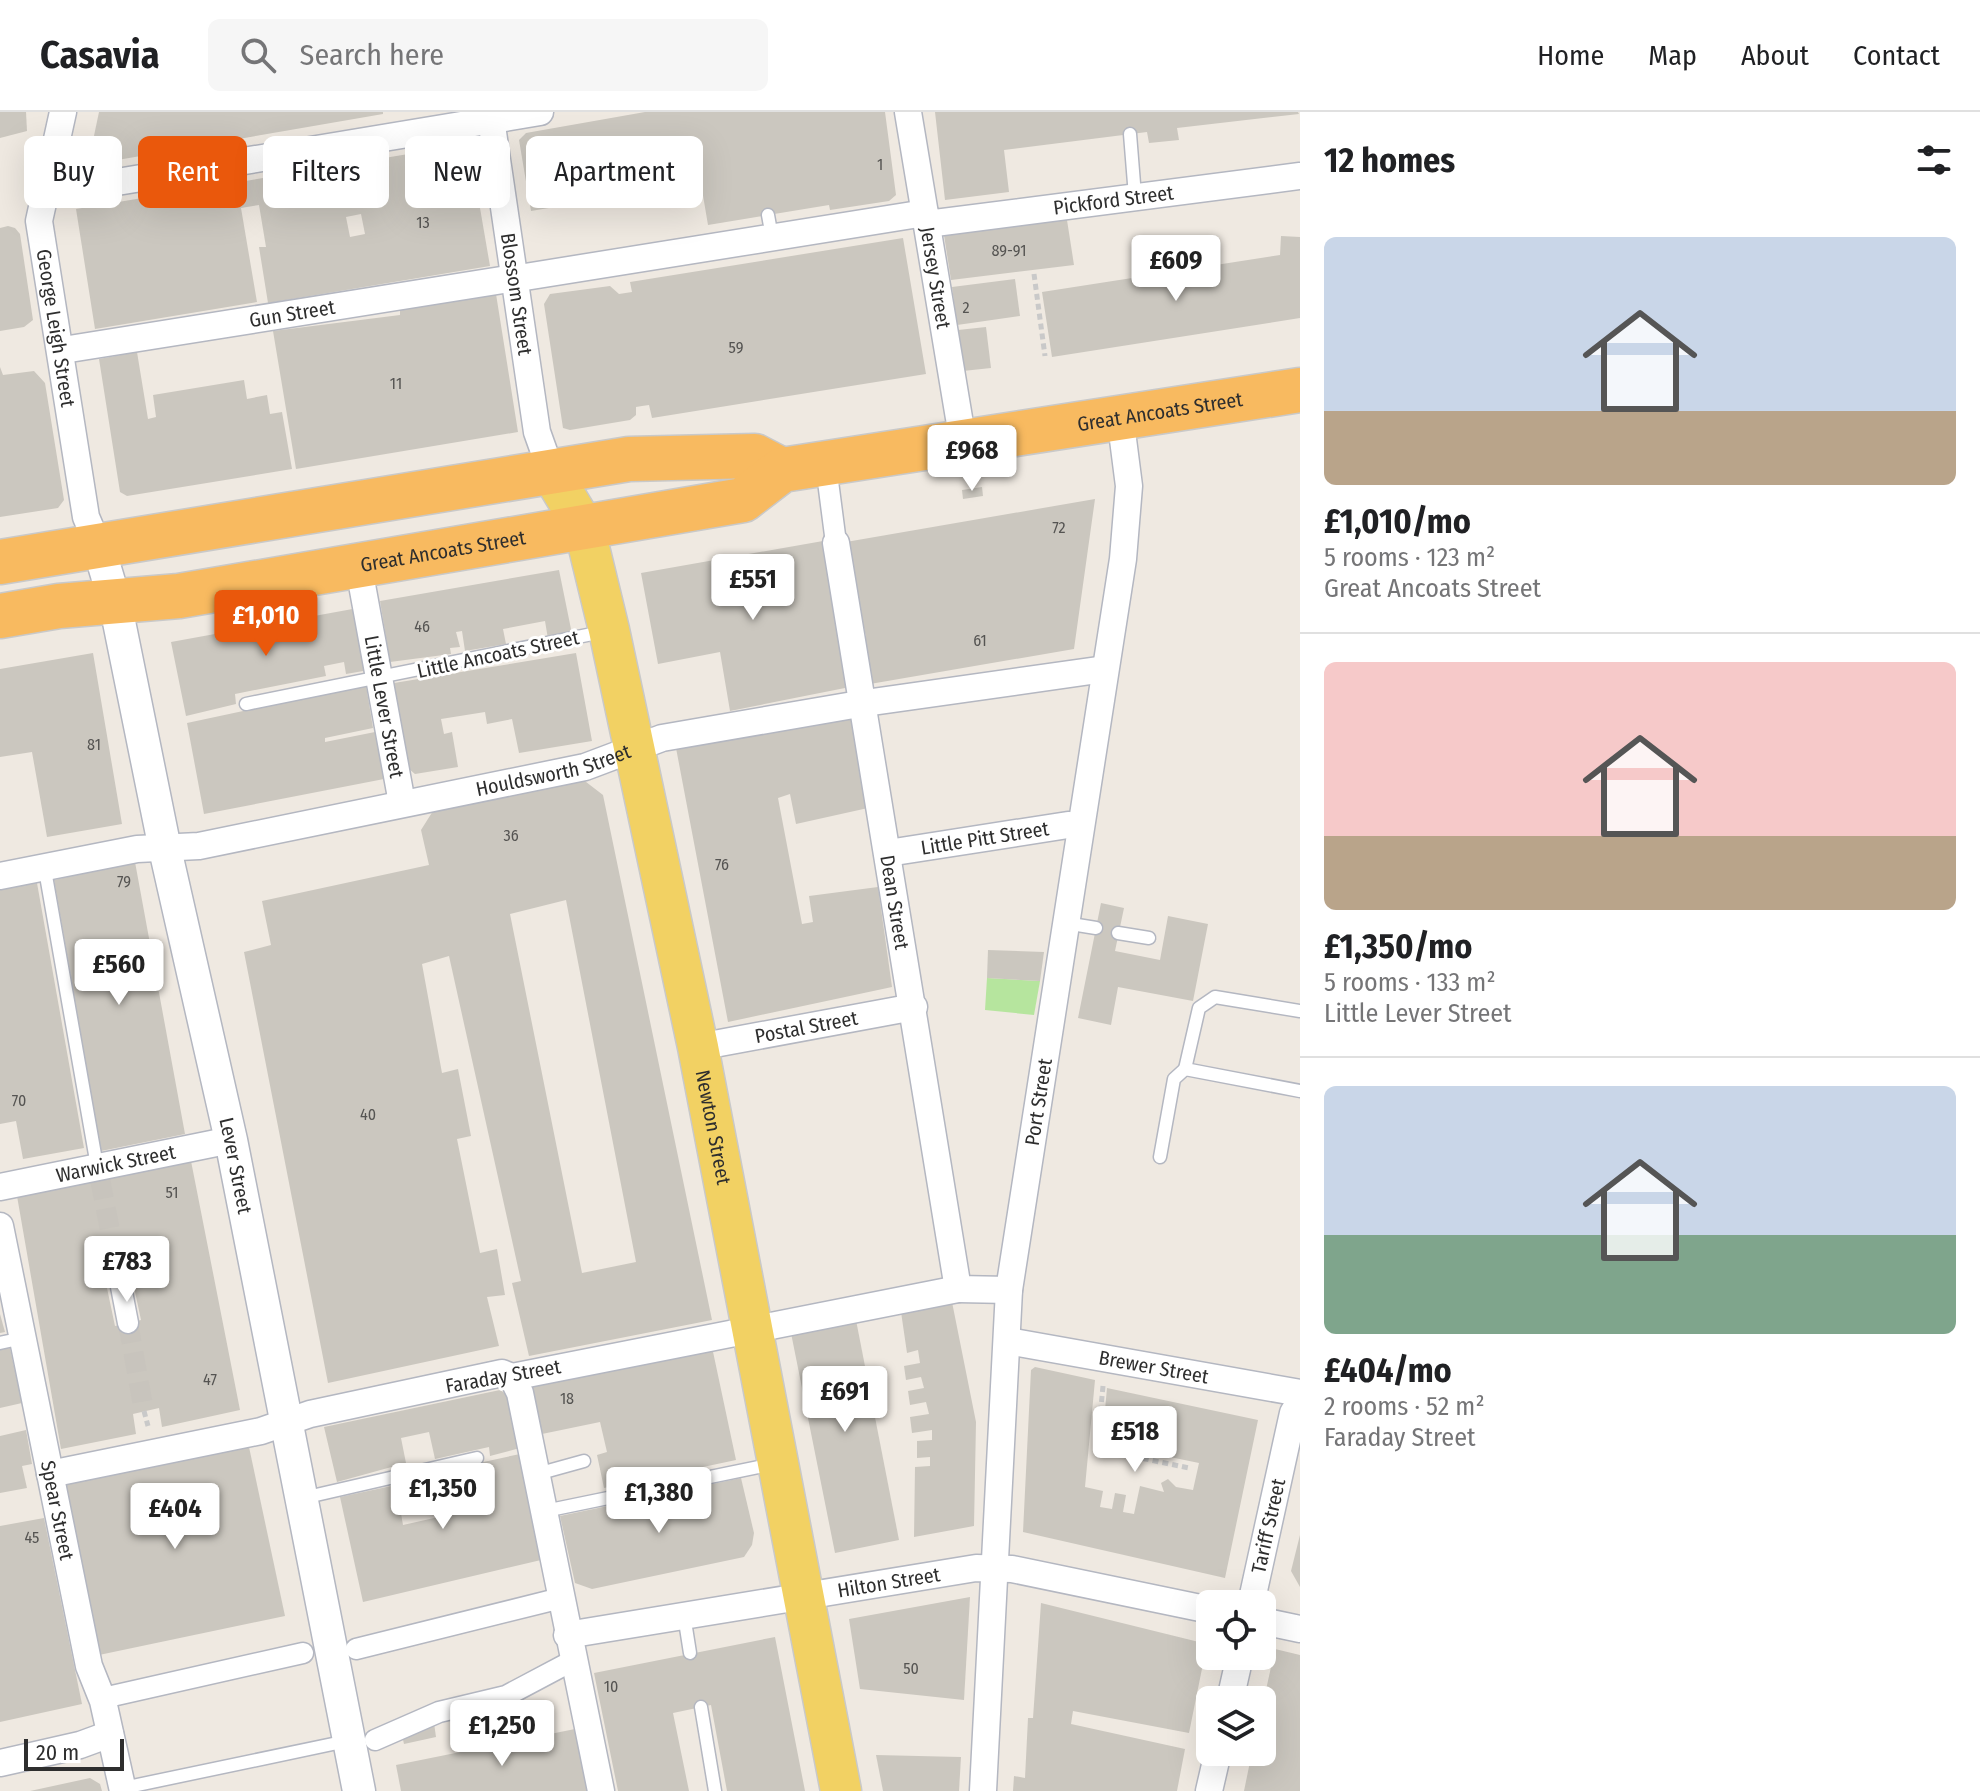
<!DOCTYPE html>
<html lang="en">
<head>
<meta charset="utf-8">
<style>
	:root { --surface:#fff; --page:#f6f6f6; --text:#202124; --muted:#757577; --line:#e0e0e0; --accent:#ea580c }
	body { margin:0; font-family:"Fira Sans Condensed",sans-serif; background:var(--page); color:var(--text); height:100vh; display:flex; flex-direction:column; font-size:30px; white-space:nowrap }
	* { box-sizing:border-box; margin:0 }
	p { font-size:26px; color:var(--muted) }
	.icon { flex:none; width:44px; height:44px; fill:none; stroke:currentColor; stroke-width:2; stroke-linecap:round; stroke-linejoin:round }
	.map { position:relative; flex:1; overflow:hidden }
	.drawer { display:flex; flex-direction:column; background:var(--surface); width:680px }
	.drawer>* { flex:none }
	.hud { position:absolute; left:24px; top:24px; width:760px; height:72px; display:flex; gap:16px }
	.buttons { position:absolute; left:1196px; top:1478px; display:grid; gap:16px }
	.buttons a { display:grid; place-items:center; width:80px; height:80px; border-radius:12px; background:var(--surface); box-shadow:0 8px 32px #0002; font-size:40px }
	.scale { position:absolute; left:24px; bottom:20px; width:100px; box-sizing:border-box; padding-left:8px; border:4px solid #2e2e2e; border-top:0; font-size:22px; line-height:28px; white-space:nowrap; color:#2e2e2e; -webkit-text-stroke:6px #fff; paint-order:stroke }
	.price { position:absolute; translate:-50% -68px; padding:0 18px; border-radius:8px; background:#fff; color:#222; font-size:26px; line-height:52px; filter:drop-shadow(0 2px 4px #0008) }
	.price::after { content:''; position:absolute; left:50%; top:48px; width:24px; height:18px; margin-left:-12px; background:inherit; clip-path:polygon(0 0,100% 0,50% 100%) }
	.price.on { background:var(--accent); color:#fff }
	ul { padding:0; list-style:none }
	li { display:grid; align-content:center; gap:16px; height:424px; padding:0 24px }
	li+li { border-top:2px solid var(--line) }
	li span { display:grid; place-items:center; height:248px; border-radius:12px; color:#555 }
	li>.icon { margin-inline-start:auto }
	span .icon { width:144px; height:144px; fill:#fffc; stroke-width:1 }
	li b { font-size:34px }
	h2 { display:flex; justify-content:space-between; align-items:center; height:96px; padding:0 24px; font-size:34px }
	.chip { padding:0 28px; border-radius:12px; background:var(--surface); box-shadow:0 8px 32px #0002; font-size:28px; line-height:72px }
	.chip.on { background:var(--accent); color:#fff }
	header { display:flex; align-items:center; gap:48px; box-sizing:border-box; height:112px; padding:0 40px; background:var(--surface); border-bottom:2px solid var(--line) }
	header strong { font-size:38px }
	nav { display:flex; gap:44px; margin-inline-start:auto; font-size:28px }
	.search { width:560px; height:72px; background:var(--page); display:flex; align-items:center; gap:20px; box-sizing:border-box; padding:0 28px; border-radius:12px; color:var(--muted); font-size:30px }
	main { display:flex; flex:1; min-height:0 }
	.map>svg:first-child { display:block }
</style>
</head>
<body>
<header>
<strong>Casavia</strong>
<div class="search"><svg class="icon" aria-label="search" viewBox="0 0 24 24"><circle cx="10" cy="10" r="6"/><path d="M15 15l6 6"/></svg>Search here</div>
<nav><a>Home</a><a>Map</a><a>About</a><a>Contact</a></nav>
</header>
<main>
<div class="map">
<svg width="1300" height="1679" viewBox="0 0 1300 1679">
	<rect width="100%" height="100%" fill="#efe9e1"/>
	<polygon fill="#b6e59e" points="987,866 1040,869 1034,903 985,898"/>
	<g fill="#cbc7bf" fill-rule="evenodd">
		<polygon points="0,0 26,0 27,19 0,26"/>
		<polygon points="99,0 383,0 383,2 106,50 91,38"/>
		<polygon points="645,0 885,0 896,83 889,89 830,98 829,93 708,113 699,60 600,77 602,87 531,99 519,28 526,21"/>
		<polygon points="935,0 1298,0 1299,2 1177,16 1179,28 1149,31 1147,20 1004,38 1009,80 945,88"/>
		<path d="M469 32 490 154 268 191 259 135H266L259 93 241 96 257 190 95 217 76 97ZM361 102 365 122 350 125 346 105Z"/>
		<polygon points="1067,108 1074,153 951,168 944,123"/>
		<polygon points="8,114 15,116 20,122 33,208 24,215 0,219 0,116"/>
		<polygon points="1281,124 1300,125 1300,206 1052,245 1042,180 1280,143"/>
		<polygon points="903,126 926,262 652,306 649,293 642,294 636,295 636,303 630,308 570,318 563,316 544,192 550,182 610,174 619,182 632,180 630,170"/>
		<polygon points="1015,167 1020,204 957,213 952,175"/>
		<polygon points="496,182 518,320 296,357 273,219 400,203 400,198"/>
		<polygon points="986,215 991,256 963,259 958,218"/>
		<polygon points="137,240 148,307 156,305 153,283 244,268 247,287 267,283 270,302 282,300 292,357 127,384 120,380 99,247"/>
		<polygon points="0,255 3,263 34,259 45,271 64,388 58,396 0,405"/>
		<polygon points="982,375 983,384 963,387 962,378"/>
		<polygon points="1095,387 1074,537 870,572 862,527 866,525 846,430"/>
		<polygon points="823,429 850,575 730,599 720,540 658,552 641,461"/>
		<polygon points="559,458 572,522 548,527 545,509 503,517 506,532 465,539 462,519 456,520 460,535 450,536 451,542 390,550 380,489"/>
		<polygon points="358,496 369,558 346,562 344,550 324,554 326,564 235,582 236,592 186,604 171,530"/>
		<polygon points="93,541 122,712 47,725 32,640 0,645 0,557"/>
		<polygon points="576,541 592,629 519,641 512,607 487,612 485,600 441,607 444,622 452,620 458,655 415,662 409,657 394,571"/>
		<polygon points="366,573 373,616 325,626 325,630 375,620 384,667 204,702 187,611"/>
		<polygon points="853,601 868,696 796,712 790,682 778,686 802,812 813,810 809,784 878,775 892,875 728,910 676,636"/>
		<path d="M577 663 603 683 712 1208 529 1244 512 1171 521 1169 449 844 422 852 442 961 458 957 471 1024 457 1027 480 1141 497 1137 505 1183 487 1185 499 1234 328 1271 244 840 271 833 262 789 429 753 421 718 438 691ZM566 788 636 1150 582 1161 510 802Z"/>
		<path d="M135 750 185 1022 101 1039 54 768ZM104 828 110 857 101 859 96 829Z"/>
		<polygon points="37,771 84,1036 23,1047 16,1009 0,1012 0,778"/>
		<polygon points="1101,791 1124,796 1115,839 1160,848 1168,804 1208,812 1193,889 1118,875 1111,913 1078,906"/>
		<polygon points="988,838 1044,840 1040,869 987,866"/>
		<path d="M191 1049 240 1298 162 1315 159 1296 133 1302 136 1322 61 1337 17 1084ZM129 1151 141 1208 115 1214 103 1157Z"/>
		<polygon points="951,1185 976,1310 974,1414 914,1425 915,1355 930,1354 930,1345 917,1346 917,1329 932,1328 932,1318 912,1321 910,1305 929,1302 926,1290 910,1293 908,1279 924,1276 921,1265 906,1268 904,1254 920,1251 918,1238 907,1241 900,1193"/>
		<polygon points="0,1202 5,1220 0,1221"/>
		<polygon points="855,1203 899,1428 835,1441 790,1216"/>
		<polygon points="712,1235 736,1348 604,1376 597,1343 607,1340 600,1310 542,1322 532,1274"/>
		<polygon points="10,1236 22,1291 0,1296 0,1238"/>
		<polygon points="1035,1255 1095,1268 1085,1375 1103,1379 1100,1395 1112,1397 1115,1381 1126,1383 1123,1400 1134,1402 1140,1374 1164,1380 1161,1371 1168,1367 1176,1375 1193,1378 1199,1351 1102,1331 1107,1276 1258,1308 1225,1466 1023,1420 1031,1258"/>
		<polygon points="500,1278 506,1282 520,1336 490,1344 489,1335 435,1347 429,1320 401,1326 406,1351 337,1370 324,1315"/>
		<polygon points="26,1318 32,1352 22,1354 27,1376 0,1381 0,1324"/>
		<polygon points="249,1335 285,1504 99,1543 66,1373"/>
		<polygon points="520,1342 541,1448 363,1490 340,1385 396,1373 403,1413 452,1402 442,1359"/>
		<polygon points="741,1366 754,1421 752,1433 744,1445 592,1477 575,1471 560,1404"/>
		<polygon points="44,1406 82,1592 0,1610 0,1414"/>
		<polygon points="1300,1423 1300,1475 1291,1459"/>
		<polygon points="970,1485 964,1588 860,1577 849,1507"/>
		<polygon points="1041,1491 1207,1532 1189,1621 1073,1599 1071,1612 1185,1637 1177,1679 1013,1679 1014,1664 1025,1666 1028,1606 1033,1606"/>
		<polygon points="775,1525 805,1679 727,1679 711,1593 673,1601 689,1679 618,1679 594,1561"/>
		<polygon points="1275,1537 1300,1543 1300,1679 1244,1679 1252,1640 1262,1640 1262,1596"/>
		<polygon points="434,1611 436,1625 404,1632 401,1619"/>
		<polygon points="575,1617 587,1679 401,1679 396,1653"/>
		<polygon points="876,1643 961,1645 959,1679 883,1679"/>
		<polygon points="90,1666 100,1672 102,1679 30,1679"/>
	</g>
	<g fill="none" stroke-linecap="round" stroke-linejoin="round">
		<g stroke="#c8c4bd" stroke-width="20" stroke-dasharray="20 10" stroke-linecap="butt">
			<polyline points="100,1067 117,1154"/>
			<polyline points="128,1211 144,1299"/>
		</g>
		<g stroke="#b4b7c1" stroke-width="15">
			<g id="service">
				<polyline points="1130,22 1135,84"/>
				<polyline points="768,103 772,125"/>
				<polyline points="246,592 602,520"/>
				<polyline points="45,758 97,1054"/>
				<polyline points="1065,811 1096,816"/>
				<polyline points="1118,821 1149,826"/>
				<polyline points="1185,957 1199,896 1215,885 1300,899"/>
				<polyline points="1160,1045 1174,967 1185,957 1300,979"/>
				<polyline points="0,1231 23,1226"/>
				<polyline points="418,1360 424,1394"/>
				<polyline points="537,1362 584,1349"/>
				<polyline points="303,1386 477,1346"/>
				<polyline points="545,1399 773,1352"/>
				<polyline points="684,1503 690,1541"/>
				<polyline points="701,1595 715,1679"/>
				<polyline points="123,1676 347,1629"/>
			</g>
		</g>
		<g stroke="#b4b7c1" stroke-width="23">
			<g id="pedestrian">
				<polyline points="826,354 836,431"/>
				<polyline points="117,1154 128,1211"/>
				<polyline points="356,1537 553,1488"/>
				<polyline points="112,1584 303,1541"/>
				<polyline points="375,1628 439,1600 506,1584 572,1549"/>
			</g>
		</g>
		<g stroke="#b4b7c1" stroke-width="29">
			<g id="minor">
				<path id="s1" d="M63 0 39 109 86 405 98 433"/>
				<path id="s2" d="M490 0 537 320 552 362"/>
				<path id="s3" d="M908 0 963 330"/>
				<polyline points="111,71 540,0"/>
				<polyline points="44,82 93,74"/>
				<path id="s4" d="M927 112 1300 64"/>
				<polyline points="525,165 925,101"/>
				<path id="s5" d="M63 238 521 165"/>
				<path id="s6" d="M836 431 958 1177 1009 1178"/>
				<path id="s7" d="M358 451 402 691"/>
				<path id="s8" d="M888 741 1068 713 1080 714"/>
				<path id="s9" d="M0 764 137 737 199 734 585 655 662 626 865 591 1105 557"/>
				<path id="s10" d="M698 935 914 895"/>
				<path id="s11" d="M0 1075 231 1028"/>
				<path id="s12" d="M0 1114 89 1554 103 1589 123 1679"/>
				<path id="s13" d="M1008 1229 1300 1281"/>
				<polyline points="512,1265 520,1281 601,1679"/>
				<polyline points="50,1362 261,1319 310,1302 502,1261 512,1265 958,1177"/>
				<path id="s14" d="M1251 1492 1293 1301 1300 1290"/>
				<polyline points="1262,1509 1300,1517"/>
				<path id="s15" d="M567 1523 976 1456 1012 1457 1210 1498"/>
				<polyline points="1230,1588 1240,1544"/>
				<polyline points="0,1651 80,1633 110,1622"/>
				<path id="s16" d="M983 1679 1009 1178 1123 447 1129 374 1120 304"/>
				<polyline points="1209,1679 1218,1640"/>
			</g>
		</g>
		<g stroke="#b4b7c1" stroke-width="35">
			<g id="tertiary">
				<path id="s17" d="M98 433 115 490 165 737 231 1028 359 1679"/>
			</g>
		</g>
		<g stroke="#c9c9c9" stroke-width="43">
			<g id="primary">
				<path id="s18" d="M552 362 584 415 609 518 698 935 841 1679"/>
			</g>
		</g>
		<g stroke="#c9c9c9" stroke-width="47">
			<g id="trunk">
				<polyline points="0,450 629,347 755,344 782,358"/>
				<path id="s19" d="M0 504 59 494 179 484 743 388 782 358 1300 278"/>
			</g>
		</g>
		<g stroke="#c9c9c9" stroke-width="5" stroke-dasharray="6 4" stroke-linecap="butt">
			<polyline points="1034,162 1045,244"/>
			<polyline points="1103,1274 1097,1337 1189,1356"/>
			<polyline points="144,1299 148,1314"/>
		</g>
		<use href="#service" stroke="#fff" stroke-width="12"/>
		<use href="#pedestrian" stroke="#fff" stroke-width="20"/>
		<use href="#minor" stroke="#fff" stroke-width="26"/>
		<use href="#tertiary" stroke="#fff" stroke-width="32"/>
		<use href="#primary" stroke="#f2d163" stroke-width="40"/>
		<use href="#trunk" stroke="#f8ba60" stroke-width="44"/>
	</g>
	<g text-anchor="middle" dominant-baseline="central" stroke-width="6" stroke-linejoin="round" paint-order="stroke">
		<g font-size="16" fill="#555452">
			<text x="880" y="52">1</text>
			<text x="423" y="110">13</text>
			<text x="1009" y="138">89-91</text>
			<text x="966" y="195">2</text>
			<text x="736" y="235">59</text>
			<text x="396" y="271">11</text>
			<text x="1059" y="415">72</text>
			<text x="422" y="514">46</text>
			<text x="980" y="528">61</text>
			<text x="94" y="632">81</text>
			<text x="511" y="723">36</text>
			<text x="722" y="752">76</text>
			<text x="124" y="769">79</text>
			<text x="19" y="988">70</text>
			<text x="368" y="1002">40</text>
			<text x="172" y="1080">51</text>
			<text x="210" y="1267">47</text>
			<text x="567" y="1286">18</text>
			<text x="32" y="1425">45</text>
			<text x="911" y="1556">50</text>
			<text x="611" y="1574">10</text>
		</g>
		<g font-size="20" fill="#2e2e2e" stroke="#fff">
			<text stroke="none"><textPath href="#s4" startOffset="188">Pickford Street</textPath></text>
			<text stroke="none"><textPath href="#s3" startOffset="168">Jersey Street</textPath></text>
			<text stroke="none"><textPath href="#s2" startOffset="184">Blossom Street</textPath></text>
			<text stroke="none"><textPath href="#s5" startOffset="232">Gun Street</textPath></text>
			<text stroke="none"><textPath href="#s1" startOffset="220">George Leigh Street</textPath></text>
			<text stroke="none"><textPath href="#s19" startOffset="1184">Great Ancoats Street</textPath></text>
			<text stroke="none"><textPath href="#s19" startOffset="448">Great Ancoats Street</textPath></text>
			<text transform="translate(498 542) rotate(-12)">Little Ancoats Street</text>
			<text stroke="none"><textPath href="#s7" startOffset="146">Little Lever Street</textPath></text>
			<text stroke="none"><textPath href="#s9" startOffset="564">Houldsworth Street</textPath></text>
			<text stroke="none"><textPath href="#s8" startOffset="98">Little Pitt Street</textPath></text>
			<text stroke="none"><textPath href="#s6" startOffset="364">Dean Street</textPath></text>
			<text stroke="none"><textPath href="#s10" startOffset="110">Postal Street</textPath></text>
			<text stroke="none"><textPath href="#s16" startOffset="692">Port Street</textPath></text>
			<text stroke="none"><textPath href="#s18" startOffset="676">Newton Street</textPath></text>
			<text stroke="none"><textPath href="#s11" startOffset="118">Warwick Street</textPath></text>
			<text stroke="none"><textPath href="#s17" startOffset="636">Lever Street</textPath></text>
			<text stroke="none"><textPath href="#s13" startOffset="148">Brewer Street</textPath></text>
			<text transform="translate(503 1264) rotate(-10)">Faraday Street</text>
			<text stroke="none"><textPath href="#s12" startOffset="290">Spear Street</textPath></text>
			<text stroke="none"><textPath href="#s14" startOffset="80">Tariff Street</textPath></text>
			<text stroke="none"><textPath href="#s15" startOffset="326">Hilton Street</textPath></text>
		</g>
	</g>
</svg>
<div class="buttons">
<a><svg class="icon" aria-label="locate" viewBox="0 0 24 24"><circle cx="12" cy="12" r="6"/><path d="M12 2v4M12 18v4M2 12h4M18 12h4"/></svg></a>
<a><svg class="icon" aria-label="layers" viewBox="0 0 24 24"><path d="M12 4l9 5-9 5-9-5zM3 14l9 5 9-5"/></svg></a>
</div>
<div class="scale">20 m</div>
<b class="price" style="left:1176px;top:191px">£609</b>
<b class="price" style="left:972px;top:381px">£968</b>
<b class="price" style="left:753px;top:510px">£551</b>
<b class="price on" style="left:266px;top:546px">£1,010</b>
<b class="price" style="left:119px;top:895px">£560</b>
<b class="price" style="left:127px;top:1192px">£783</b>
<b class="price" style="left:845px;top:1322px">£691</b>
<b class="price" style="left:1135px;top:1362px">£518</b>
<b class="price" style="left:443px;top:1419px">£1,350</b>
<b class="price" style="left:659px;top:1423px">£1,380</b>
<b class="price" style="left:175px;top:1439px">£404</b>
<b class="price" style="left:502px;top:1656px">£1,250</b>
<div class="hud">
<a class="chip">Buy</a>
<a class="chip on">Rent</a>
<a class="chip">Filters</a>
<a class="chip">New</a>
<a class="chip">Apartment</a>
</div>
</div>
<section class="drawer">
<h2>12 homes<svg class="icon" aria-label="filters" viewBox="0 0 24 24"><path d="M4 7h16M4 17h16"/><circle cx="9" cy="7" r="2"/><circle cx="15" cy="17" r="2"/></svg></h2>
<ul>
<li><span style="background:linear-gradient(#c9d6e8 70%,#b9a48a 0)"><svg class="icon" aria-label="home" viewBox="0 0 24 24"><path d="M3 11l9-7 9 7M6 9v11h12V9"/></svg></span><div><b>£1,010/mo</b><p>5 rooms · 123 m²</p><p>Great Ancoats Street</p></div></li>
<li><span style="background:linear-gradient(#f6c9c9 70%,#b9a48a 0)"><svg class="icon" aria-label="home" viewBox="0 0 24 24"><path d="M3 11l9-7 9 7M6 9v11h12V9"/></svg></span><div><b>£1,350/mo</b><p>5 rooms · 133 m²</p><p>Little Lever Street</p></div></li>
<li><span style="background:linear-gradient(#c9d6e8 60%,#7fa58c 0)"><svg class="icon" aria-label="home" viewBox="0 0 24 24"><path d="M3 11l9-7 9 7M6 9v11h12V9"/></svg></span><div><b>£404/mo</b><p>2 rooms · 52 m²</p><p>Faraday Street</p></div></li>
</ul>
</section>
</main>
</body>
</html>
